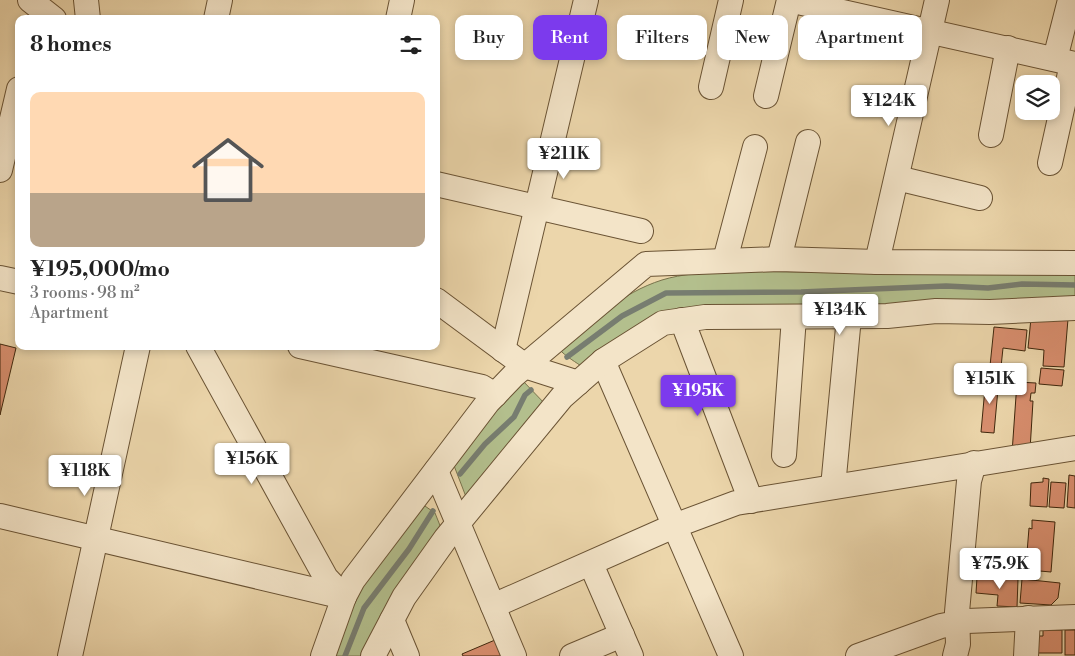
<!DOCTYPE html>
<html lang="en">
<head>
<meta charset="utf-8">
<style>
	:root { --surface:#fff; --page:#f6f6f6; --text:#222; --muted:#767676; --accent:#7c3aed }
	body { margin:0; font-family:"Libre Bodoni",serif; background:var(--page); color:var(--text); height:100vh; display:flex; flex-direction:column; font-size:19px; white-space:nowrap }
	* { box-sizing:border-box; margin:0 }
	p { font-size:16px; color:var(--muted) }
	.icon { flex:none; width:28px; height:28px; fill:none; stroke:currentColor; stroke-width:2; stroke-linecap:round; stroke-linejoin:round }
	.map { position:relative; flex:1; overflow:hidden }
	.panel { position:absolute; left:15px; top:15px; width:425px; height:335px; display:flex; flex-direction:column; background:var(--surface); border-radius:10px; box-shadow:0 2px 8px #0003 }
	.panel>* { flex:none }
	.hud { position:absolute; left:455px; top:15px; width:475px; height:45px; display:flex; gap:10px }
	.tools { position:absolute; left:1015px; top:75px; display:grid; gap:10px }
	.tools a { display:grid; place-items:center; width:45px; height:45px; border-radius:10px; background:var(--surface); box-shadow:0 2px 8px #0003; font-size:25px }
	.price { position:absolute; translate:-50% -42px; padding:0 11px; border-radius:5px; background:#fff; color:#222; font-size:16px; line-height:32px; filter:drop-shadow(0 1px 2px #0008) }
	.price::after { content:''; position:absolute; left:50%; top:30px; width:15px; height:11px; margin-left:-8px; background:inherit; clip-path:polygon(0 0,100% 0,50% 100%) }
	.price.current { background:var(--accent); color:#fff }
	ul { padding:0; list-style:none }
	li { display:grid; align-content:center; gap:10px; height:265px; padding:0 15px }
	li span { display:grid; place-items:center; height:155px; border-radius:10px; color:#555 }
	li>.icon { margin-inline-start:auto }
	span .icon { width:90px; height:90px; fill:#fffc; stroke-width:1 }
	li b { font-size:21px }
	h2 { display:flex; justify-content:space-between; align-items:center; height:60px; padding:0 15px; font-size:21px }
	.tag { padding:0 18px; border-radius:10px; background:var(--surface); box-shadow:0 2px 8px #0003; font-size:18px; line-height:45px }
	.tag.current { background:var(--accent); color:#fff }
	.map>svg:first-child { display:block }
</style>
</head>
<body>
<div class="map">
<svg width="1075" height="656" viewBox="0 0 1075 656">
	<rect width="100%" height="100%" fill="#ecd6ab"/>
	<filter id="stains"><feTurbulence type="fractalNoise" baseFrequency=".004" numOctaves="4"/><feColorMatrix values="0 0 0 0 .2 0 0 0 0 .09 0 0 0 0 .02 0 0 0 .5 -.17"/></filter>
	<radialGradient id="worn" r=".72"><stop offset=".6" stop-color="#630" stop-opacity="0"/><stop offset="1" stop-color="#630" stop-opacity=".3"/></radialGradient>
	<g fill="#b3bf8d" stroke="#79734c">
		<path d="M1075 271V302L710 310 585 369C575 361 567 358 558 348 591 322 621 293 662 280 701 268 761 272 802 272 893 271 984 271 1075 271Z"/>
		<polygon points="522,380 547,406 468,502 453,463 485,421"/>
		<polygon points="422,504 435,513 443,533 365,656 332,656 350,605"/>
	</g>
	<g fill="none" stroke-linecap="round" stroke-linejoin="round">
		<g stroke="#777d70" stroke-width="5.5">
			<polyline points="567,357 622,316 666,293 801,292 946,286 988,288 1022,284 1075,285"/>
			<polyline points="460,474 485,444 514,417 525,395 531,390"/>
			<polyline points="345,656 364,608 409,549 433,511"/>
		</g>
	</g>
	<g fill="#d88e6e" stroke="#3f270c">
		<polygon points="1031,318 1068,319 1064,367 1043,366 1044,350 1028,348"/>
		<polygon points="994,327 1027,330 1025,351 1003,348 1001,367 990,366"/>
		<polygon points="0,344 16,348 0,415"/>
		<polygon points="1041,368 1064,370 1062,386 1039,384"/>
		<polygon points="986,377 999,378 994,433 981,432"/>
		<polygon points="1017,382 1036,383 1035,393 1031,393 1030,401 1033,401 1030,450 1012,453"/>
		<polygon points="1069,475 1075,476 1075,508 1067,507"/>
		<polygon points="1043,478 1049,479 1047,507 1030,506 1031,483 1043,482"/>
		<polygon points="1051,482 1066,483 1064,508 1049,507"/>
		<polygon points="1032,520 1055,522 1051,572 1028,570 1028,565 1026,565 1029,528 1032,529"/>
		<polygon points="977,577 1018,579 1017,607 997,606 998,595 976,593"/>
		<polygon points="1022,579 1060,583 1058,598 1051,605 1020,603"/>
		<polygon points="1043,630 1062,630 1062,653 1036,653 1036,636 1043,636"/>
		<rect x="1065" y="630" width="10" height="25"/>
		<polygon points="495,640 501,656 463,656 462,654"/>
	</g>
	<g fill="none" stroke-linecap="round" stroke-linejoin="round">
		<g stroke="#6a5334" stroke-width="26">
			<g id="minor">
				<polyline points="30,0 54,19"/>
				<polyline points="86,0 88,19"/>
				<polyline points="789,0 1075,64"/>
				<polyline points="216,19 220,0"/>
				<polyline points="398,19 402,0"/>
				<polyline points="1055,59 1070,0"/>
				<polyline points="711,87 731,0"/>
				<polyline points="766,96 789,0"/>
				<polyline points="991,135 1008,48"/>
				<polyline points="1050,163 1072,64"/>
				<polyline points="0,170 19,89"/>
				<polyline points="897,178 980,198"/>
				<polyline points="436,184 641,231"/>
				<polyline points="779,259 808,142"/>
				<polyline points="725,260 755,147"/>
				<polyline points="877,262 937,0"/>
				<polyline points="0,278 19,282"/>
				<polyline points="436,300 525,366 578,383"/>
				<polyline points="682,320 751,501"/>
				<polyline points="198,346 326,578 344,597"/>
				<polyline points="300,346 482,387 495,395"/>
				<polyline points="503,350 586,0"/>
				<polyline points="603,361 731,656"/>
				<polyline points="784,455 794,317"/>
				<polyline points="436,471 514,656"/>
				<polyline points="833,487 849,317"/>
				<polyline points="0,516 344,597"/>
				<polyline points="591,564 631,656"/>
				<polyline points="493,606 674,526 736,503 1075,448"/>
				<polyline points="392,620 407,656"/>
				<polyline points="70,656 138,346"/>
				<polyline points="323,656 344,597 353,580 488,402 514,375 646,264 779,259 877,262 1075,263"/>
				<polyline points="373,656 404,597 446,538 562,397 603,361 663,323 705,317 887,316 936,311 990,312 1075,308"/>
				<polyline points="572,656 622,635"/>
				<polyline points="858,656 941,626 967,621 1075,617"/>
				<polyline points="955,656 958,644 957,612 969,481 974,463"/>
				<polyline points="1026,656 1028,618"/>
			</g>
		</g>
		<use href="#minor" stroke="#f3e4c8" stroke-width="24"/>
	</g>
	<rect width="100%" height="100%" filter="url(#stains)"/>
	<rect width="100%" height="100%" fill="url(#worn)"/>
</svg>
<div class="tools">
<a><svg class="icon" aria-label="layers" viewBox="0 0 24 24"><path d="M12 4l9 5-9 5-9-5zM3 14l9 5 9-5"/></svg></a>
</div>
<b class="price" style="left:889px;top:127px">¥124K</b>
<b class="price" style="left:564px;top:180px">¥211K</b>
<b class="price" style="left:840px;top:336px">¥134K</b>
<b class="price" style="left:990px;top:405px">¥151K</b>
<b class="price current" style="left:698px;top:417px">¥195K</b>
<b class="price" style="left:252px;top:485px">¥156K</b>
<b class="price" style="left:85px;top:497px">¥118K</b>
<b class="price" style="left:1000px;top:590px">¥75.9K</b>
<div class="hud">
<a class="tag">Buy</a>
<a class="tag current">Rent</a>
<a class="tag">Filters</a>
<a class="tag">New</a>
<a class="tag">Apartment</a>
</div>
<section class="panel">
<h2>8 homes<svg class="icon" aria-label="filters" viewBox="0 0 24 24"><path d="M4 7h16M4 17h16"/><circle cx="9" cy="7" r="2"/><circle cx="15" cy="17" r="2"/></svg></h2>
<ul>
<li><span style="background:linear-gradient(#ffd9b3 65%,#b9a48a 0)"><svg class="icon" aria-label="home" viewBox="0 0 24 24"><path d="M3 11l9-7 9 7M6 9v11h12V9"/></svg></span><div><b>¥195,000/mo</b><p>3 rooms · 98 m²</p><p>Apartment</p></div></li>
</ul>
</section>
</div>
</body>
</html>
